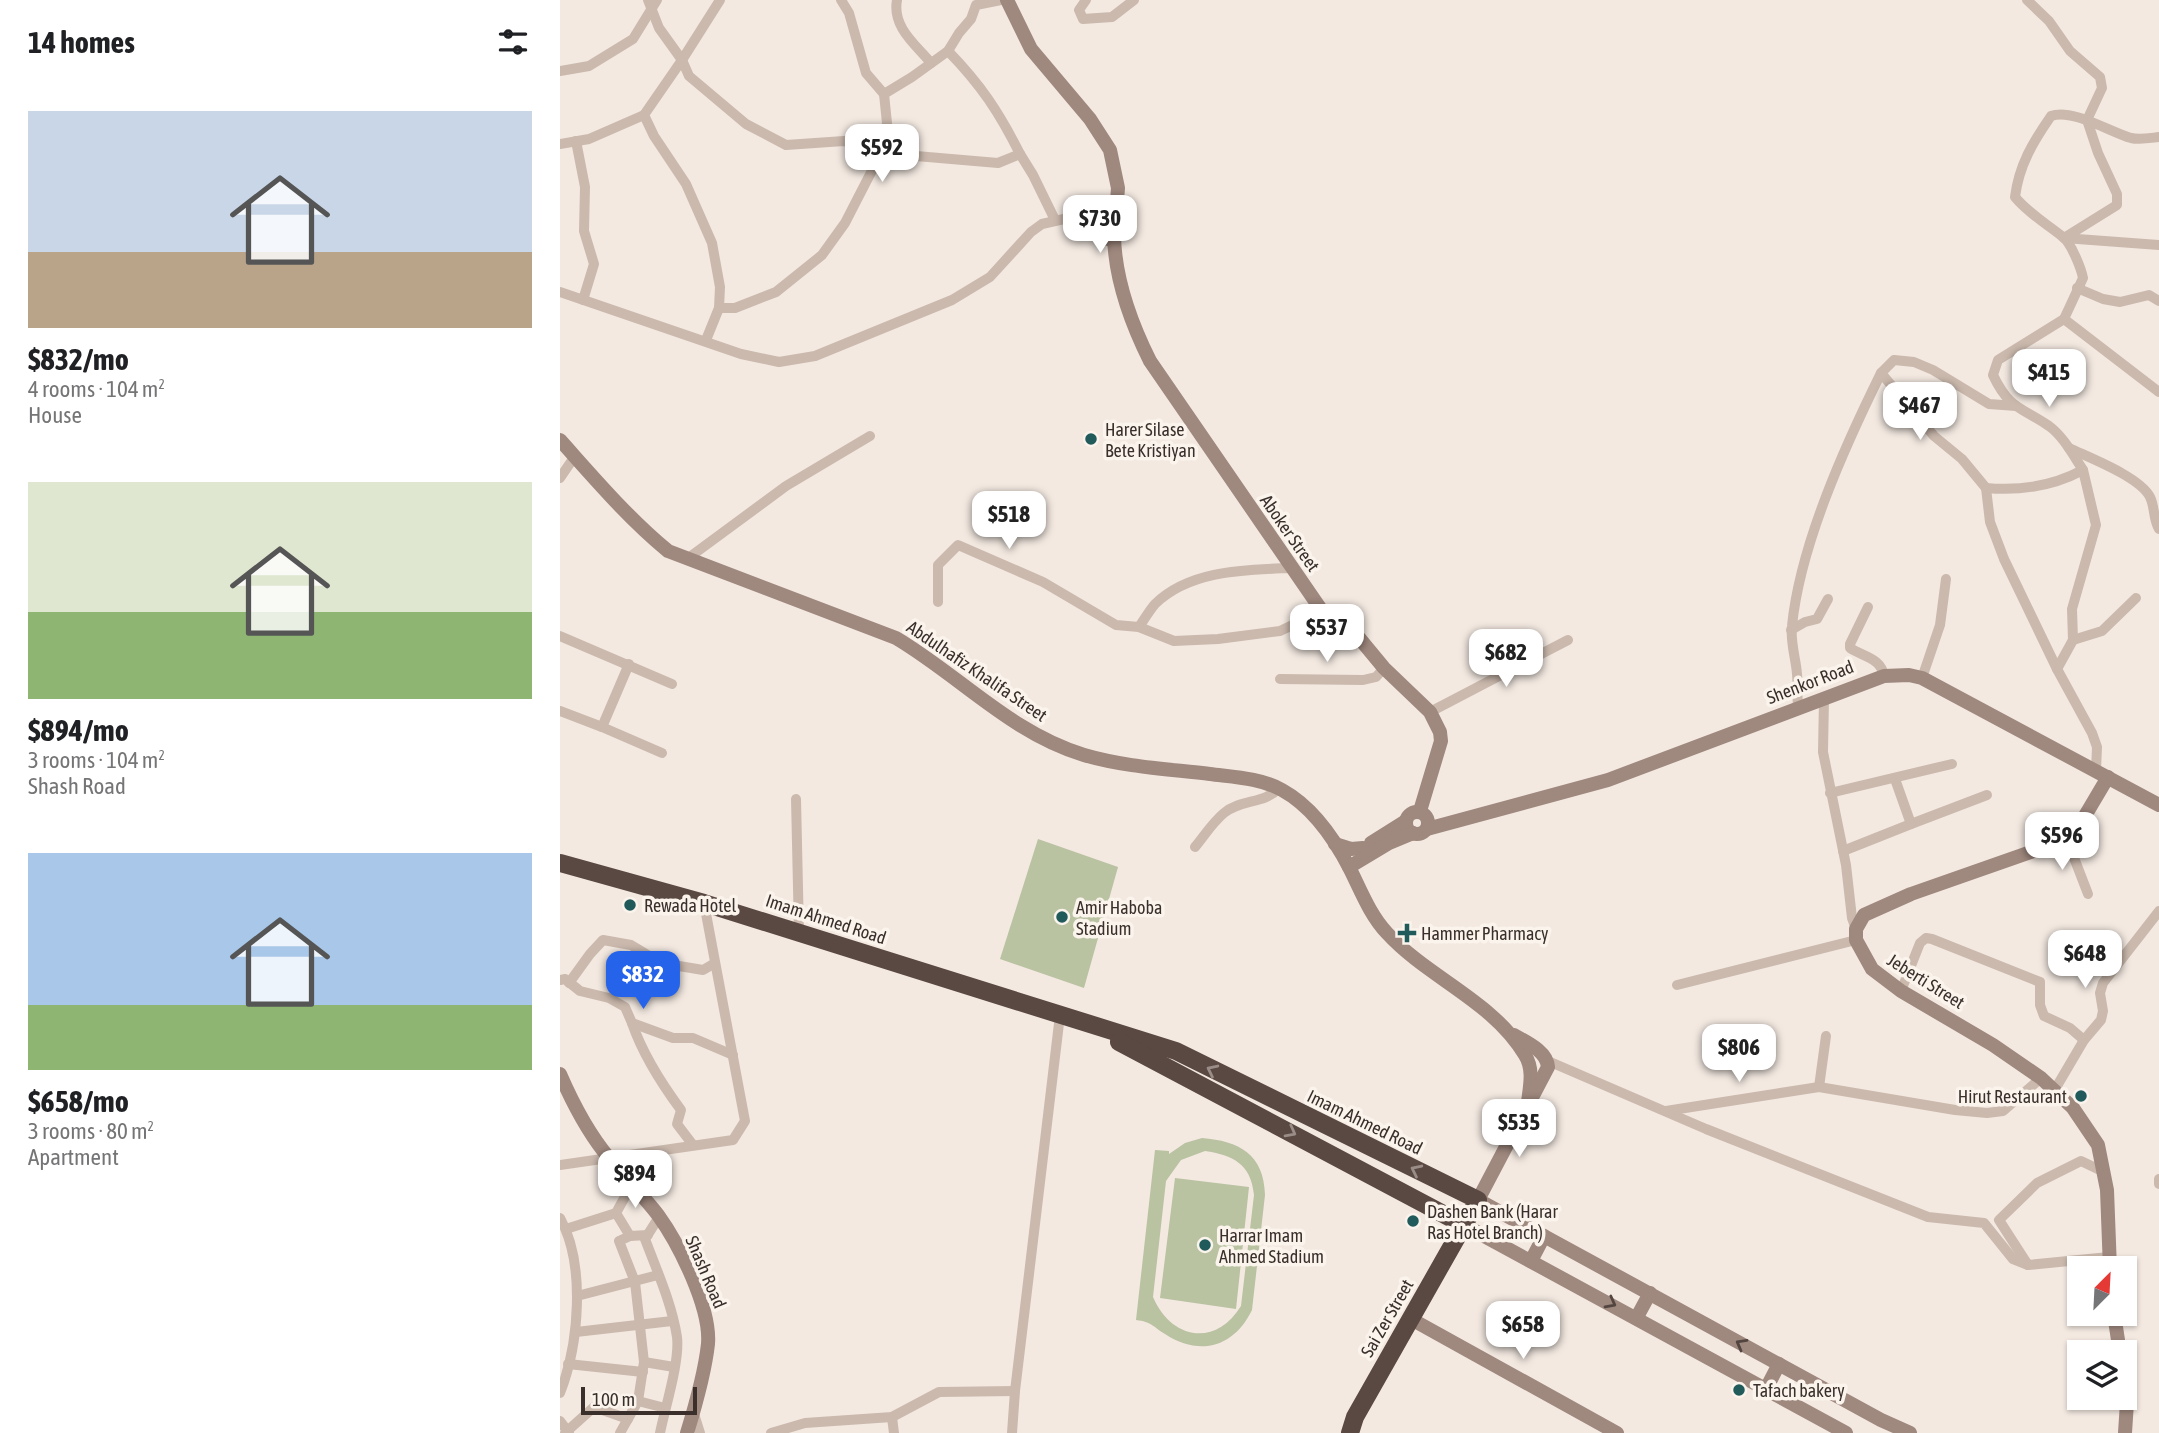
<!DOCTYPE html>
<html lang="en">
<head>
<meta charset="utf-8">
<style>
	:root { --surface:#fff; --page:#f2f2f2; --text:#202124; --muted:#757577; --accent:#2563eb }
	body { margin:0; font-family:"Asap Condensed",sans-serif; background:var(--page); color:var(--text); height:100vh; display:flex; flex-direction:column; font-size:26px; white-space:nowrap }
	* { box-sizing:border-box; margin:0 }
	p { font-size:23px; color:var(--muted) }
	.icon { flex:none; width:38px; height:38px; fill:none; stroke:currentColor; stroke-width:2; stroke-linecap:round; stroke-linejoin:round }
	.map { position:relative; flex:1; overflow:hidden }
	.drawer { display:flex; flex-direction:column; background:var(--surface); width:560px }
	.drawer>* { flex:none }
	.needle { width:46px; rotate:24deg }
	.controls { position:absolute; left:1507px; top:1256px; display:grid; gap:14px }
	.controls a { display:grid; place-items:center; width:70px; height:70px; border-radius:0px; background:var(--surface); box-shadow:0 2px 5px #0004; font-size:35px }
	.scale { position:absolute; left:21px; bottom:18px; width:116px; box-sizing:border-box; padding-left:7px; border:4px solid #3a2f2b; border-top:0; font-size:19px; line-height:24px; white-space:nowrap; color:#3a2f2b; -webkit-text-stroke:5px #faf4ed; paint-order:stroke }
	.price { position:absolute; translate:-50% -60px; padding:0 16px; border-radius:14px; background:#fff; color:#222; font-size:23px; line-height:46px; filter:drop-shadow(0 2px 4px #0008) }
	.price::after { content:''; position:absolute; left:50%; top:42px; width:21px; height:16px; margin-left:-10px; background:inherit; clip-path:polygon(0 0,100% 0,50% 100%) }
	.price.active { background:var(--accent); color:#fff }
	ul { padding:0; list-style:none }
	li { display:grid; align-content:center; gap:14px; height:371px; padding:0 28px }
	li span { display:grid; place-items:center; height:217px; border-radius:0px; color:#555 }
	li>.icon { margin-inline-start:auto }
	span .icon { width:126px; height:126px; fill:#fffc; stroke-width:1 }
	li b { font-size:30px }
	h2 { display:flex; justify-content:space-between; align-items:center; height:84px; padding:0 28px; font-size:30px }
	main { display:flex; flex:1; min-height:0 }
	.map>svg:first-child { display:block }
</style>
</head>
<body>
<main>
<section class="drawer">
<h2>14 homes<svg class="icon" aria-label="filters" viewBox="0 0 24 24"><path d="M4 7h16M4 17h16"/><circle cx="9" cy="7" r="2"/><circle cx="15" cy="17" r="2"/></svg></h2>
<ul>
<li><span style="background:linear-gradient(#c9d6e8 65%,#b9a48a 0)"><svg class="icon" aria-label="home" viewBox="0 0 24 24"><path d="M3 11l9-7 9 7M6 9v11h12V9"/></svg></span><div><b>$832/mo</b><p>4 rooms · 104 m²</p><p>House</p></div></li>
<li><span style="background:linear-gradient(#dfe7d0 60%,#8fb573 0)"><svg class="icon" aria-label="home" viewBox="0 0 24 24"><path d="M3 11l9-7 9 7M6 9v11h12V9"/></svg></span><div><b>$894/mo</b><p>3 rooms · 104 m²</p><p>Shash Road</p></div></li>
<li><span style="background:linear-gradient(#a9c7e8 70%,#8fb573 0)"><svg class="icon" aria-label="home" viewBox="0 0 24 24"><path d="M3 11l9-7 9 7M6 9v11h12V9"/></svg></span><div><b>$658/mo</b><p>3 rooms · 80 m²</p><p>Apartment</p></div></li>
</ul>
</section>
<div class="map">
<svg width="1599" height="1433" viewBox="0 0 1599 1433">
	<rect width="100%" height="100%" fill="#f3e9e1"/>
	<g fill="#b9c2a1" fill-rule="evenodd">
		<polygon points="478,839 558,867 524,988 440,959"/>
		<path d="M642 1138C679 1141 704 1154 705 1195L692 1310C674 1347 640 1357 605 1334 592 1326 592 1322 576 1320L595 1150 609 1151V1154L625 1143ZM645 1151C673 1155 691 1164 694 1195L681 1306C655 1348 611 1339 593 1297L606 1181 621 1160Z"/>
		<polygon points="615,1178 689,1187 676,1309 600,1298"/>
	</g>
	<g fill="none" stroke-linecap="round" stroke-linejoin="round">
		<g stroke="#cbb9ad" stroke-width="10">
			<polyline points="88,0 99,28 122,60 129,76 186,124 226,145 284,141 321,153 438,163 460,154 473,175 495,220"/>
			<polyline points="281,0 289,13 306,73 324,94"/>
			<path d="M337 0C332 27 355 44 371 63"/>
			<polyline points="526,0 519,10 523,19 552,17 574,0"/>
			<polyline points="1467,0 1489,21 1510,51 1540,77 1542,88 1527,120 1538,153 1557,194 1557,205 1504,238 1599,245"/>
			<path d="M388 51C421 85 439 112 460 154"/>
			<polyline points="0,71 29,66 73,39 97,0"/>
			<polyline points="16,141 25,187 24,231 34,264 23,300"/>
			<polyline points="0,144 29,139 84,115"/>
			<polyline points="1517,288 1543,299 1560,302 1589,295 1599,301"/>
			<polyline points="0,292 181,354 219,362 255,356 392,300 430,277 471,232 482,224 504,219 525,222 540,229"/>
			<polyline points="159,308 175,308 216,292 262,255 285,223 321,153 327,123 324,94 352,77 388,51 399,33 411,19 416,5 441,0"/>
			<polyline points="1504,319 1599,392"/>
			<polyline points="146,340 159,308 160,287 152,243 126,184 94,136 84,115 122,60 160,0"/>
			<polyline points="1321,373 1374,436 1402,459 1426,488"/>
			<path d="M1509 448C1530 458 1580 477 1590 497 1595 507 1593 519 1599 529"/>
			<polyline points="0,478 15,456"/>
			<polyline points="127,559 226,486 310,436"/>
			<path d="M730 568C684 570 630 570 595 604 589 611 584 620 579 627L614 641 658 639 720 631 762 611"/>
			<polyline points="378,602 378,565 398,545 483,582 556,625 579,627"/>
			<path d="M1308 607 1290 644V648C1304 657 1321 658 1324 676"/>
			<polyline points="1231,630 1245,622 1257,619 1268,599"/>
			<polyline points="0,636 112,684"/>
			<polyline points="1513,640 1542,631 1576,598"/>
			<polyline points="1497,669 1513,640 1512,609 1536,525 1523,470"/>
			<polyline points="1362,678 1380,625 1386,579"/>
			<polyline points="720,679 803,680 816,677 824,668"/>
			<polyline points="1264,699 1263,752 1286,865 1292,918 1296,929"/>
			<path d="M1238 707C1237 696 1238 685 1237 674 1236 659 1230 642 1232 626 1240 545 1285 446 1321 373L1334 360 1354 362 1373 370 1429 404 1456 406"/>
			<polyline points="0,711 42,727 102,753"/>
			<polyline points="870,712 1008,640"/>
			<polyline points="42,727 69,664"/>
			<path d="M1536 770 1537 747 1532 733 1497 669 1444 559 1430 522 1426 488C1459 491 1493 486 1523 470 1513 455 1503 436 1489 426 1461 407 1449 409 1433 375L1438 360 1504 319 1523 278C1521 268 1511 243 1503 237 1487 224 1469 214 1455 197 1459 165 1473 142 1491 116 1512 108 1550 132 1571 138 1580 140 1590 138 1599 137"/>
			<polyline points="1335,779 1351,824 1427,795"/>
			<polyline points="1270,793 1392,764"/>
			<polyline points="236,799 239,932"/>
			<polyline points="1506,837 1528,894"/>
			<path d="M635 847C644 836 653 822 664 813 681 799 705 804 719 788"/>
			<polyline points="1283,851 1351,824"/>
			<polyline points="0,980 5,979 20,991 49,998 65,1007 72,1023 113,1038 133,1038 173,1055"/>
			<polyline points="9,983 30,954 43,940 71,945 101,963 143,970 155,963"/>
			<polyline points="1117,985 1296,940"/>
			<polyline points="1341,991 1360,943 1366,938 1372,939 1480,982 1480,1005 1484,1016 1510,1028 1524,1040"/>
			<path d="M72 1023C83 1055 101 1083 121 1110L117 1124 133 1145"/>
			<polyline points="988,1061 1146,1129 1368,1217 1424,1223 1453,1259 1468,1265"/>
			<polyline points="1259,1087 1266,1036"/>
			<polyline points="1494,1091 1524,1040 1541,1020 1543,1011 1540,993 1543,983 1599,911"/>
			<polyline points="1106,1111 1259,1087 1395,1110 1427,1113 1443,1111 1481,1078"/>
			<polyline points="0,1165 173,1140 185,1121 144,903"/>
			<polyline points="1542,1171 1521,1161 1477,1183 1439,1220 1468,1265 1549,1257"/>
			<polyline points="1599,1179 1599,1184"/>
			<path d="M99 1217 85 1239C97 1271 112 1304 117 1337 120 1361 105 1408 100 1433"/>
			<path d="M0 1218C26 1265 19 1344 0 1393"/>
			<polyline points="6,1229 56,1213"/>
			<polyline points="70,1236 56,1213 72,1184"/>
			<polyline points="17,1296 98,1275"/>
			<polyline points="16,1332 112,1321"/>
			<polyline points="84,1362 114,1367"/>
			<polyline points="8,1364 83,1372"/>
			<polyline points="78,1401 105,1408"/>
			<polyline points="134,1414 140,1433"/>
			<polyline points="332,1417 334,1433"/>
			<polyline points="0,1421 9,1433"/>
			<polyline points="5,1433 34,1407 68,1419"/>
			<polyline points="60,1433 78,1401 84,1362 75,1282 59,1241 70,1236 88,1235"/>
			<polyline points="211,1433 245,1423 332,1417 379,1392 455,1391"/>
			<polyline points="452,1433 455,1391 500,1015"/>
		</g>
		<g stroke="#9f887e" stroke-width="14">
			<polyline points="447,0 471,49 530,119 550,150 558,188 555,226"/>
			<circle cx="548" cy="231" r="8"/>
			<path d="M554 236C555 279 571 323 590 361L762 611 800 639 824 668 870 712 880 732 881 741 860 811"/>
			<path d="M0 440C35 479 68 518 108 551L336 638C400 676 451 733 524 755 565 767 608 769 650 774 673 777 701 778 722 790 753 807 774 838 790 869 801 891 810 915 827 933 868 978 933 1001 965 1055 974 1069 970 1086 968 1102"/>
			<polyline points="1548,777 1519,826 1502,841 1351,894 1304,915 1296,929 1296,940 1312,969 1341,991 1433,1045 1481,1078 1513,1108 1538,1145 1547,1190 1550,1269"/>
			<circle cx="857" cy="823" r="11"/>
			<polyline points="867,829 1048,780 1324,676 1349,675 1362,678 1599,805"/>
			<polyline points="811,843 846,821"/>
			<polyline points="775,844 791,849 803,848"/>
			<polyline points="789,867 829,843 853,833"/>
			<path d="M954 1035C966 1042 987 1051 988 1067L918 1200 1321 1420 1350 1433"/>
			<path d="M0 1074C13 1104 28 1133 49 1158 64 1178 83 1195 98 1215 119 1244 151 1308 148 1344 145 1371 135 1407 127 1433"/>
			<polyline points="904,1225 1286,1433"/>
			<polyline points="971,1261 984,1236"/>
			<polyline points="1554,1314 1560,1353"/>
			<polyline points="1077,1317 1090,1293"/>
			<polyline points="851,1319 1057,1433"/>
			<polyline points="1564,1372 1568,1387 1565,1433"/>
			<polyline points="1206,1389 1219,1364"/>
		</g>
		<g stroke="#5a4843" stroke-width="18">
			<polyline points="0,863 144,903 616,1051 918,1200 795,1417 790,1433"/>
			<polyline points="559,1042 904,1225"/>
		</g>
	</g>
	<defs><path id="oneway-chevron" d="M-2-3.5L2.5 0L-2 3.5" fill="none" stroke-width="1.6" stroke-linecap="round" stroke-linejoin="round" transform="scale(1.75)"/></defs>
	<g stroke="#9a8d87">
		<use href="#oneway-chevron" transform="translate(652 1070) rotate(-154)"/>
		<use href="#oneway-chevron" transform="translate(731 1132) rotate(28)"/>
		<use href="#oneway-chevron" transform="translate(856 1170) rotate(-154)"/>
	</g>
	<g stroke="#534540">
		<use href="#oneway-chevron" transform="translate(1051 1303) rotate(28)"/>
		<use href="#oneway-chevron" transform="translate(1181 1344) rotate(-151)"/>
	</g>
	<g fill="#215a5a" stroke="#faf4ed" stroke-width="2.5">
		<circle cx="531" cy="439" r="7"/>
		<circle cx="70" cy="905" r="7"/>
		<circle cx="502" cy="917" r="7"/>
		<path d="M843.5 922.5h7v7h7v7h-7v7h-7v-7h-7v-7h7z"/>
		<circle cx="1521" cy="1096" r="7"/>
		<circle cx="853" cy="1221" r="7"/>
		<circle cx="645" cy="1245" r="7"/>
		<circle cx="1179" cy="1390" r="7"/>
	</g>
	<g text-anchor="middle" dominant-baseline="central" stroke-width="7" stroke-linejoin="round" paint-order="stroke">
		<g font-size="18" fill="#3a2f2b" stroke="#faf4ed" text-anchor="start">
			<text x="545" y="429">Harer Silase<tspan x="545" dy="21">Bete Kristiyan</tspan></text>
			<text x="84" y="905">Rewada Hotel</text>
			<text x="516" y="907">Amir Haboba<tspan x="516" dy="21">Stadium</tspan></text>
			<text x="861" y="933">Hammer Pharmacy</text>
			<text x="1507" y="1096" text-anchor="end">Hirut Restaurant</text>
			<text x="867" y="1211">Dashen Bank (Harar<tspan x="867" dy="21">Ras Hotel Branch)</tspan></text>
			<text x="659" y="1235">Harrar Imam<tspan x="659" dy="21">Ahmed Stadium</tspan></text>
			<text x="1193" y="1390">Tafach bakery</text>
		</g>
		<g font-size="18" fill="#3a2f2b" stroke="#faf4ed">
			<text transform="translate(730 533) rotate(55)">Aboker Street</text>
			<text transform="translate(417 671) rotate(34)">Abdulhafiz Khalifa Street</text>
			<text transform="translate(1250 682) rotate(-21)">Shenkor Road</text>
			<text transform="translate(266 919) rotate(18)">Imam Ahmed Road</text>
			<text transform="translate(1366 981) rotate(32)">Jeberti Street</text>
			<text transform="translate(805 1122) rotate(26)">Imam Ahmed Road</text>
			<text transform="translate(146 1272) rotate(67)">Shash Road</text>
			<text transform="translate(827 1318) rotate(-60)">Sai Zer Street</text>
		</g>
	</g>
</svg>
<div class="controls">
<a><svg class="needle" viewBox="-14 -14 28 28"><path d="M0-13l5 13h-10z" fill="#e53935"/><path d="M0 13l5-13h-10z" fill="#757577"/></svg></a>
<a><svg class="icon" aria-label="layers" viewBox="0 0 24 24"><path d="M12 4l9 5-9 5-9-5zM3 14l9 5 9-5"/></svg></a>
</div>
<div class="scale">100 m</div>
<b class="price" style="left:322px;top:184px">$592</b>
<b class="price" style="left:540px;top:255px">$730</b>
<b class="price" style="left:1489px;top:409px">$415</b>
<b class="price" style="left:1360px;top:442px">$467</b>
<b class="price" style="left:449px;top:551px">$518</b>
<b class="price" style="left:767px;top:664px">$537</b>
<b class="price" style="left:946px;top:689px">$682</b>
<b class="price" style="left:1502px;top:872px">$596</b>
<b class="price" style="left:1525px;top:990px">$648</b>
<b class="price active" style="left:83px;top:1011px">$832</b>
<b class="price" style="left:1179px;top:1084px">$806</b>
<b class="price" style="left:959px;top:1159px">$535</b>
<b class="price" style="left:75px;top:1210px">$894</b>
<b class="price" style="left:963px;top:1361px">$658</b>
</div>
</main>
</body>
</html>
